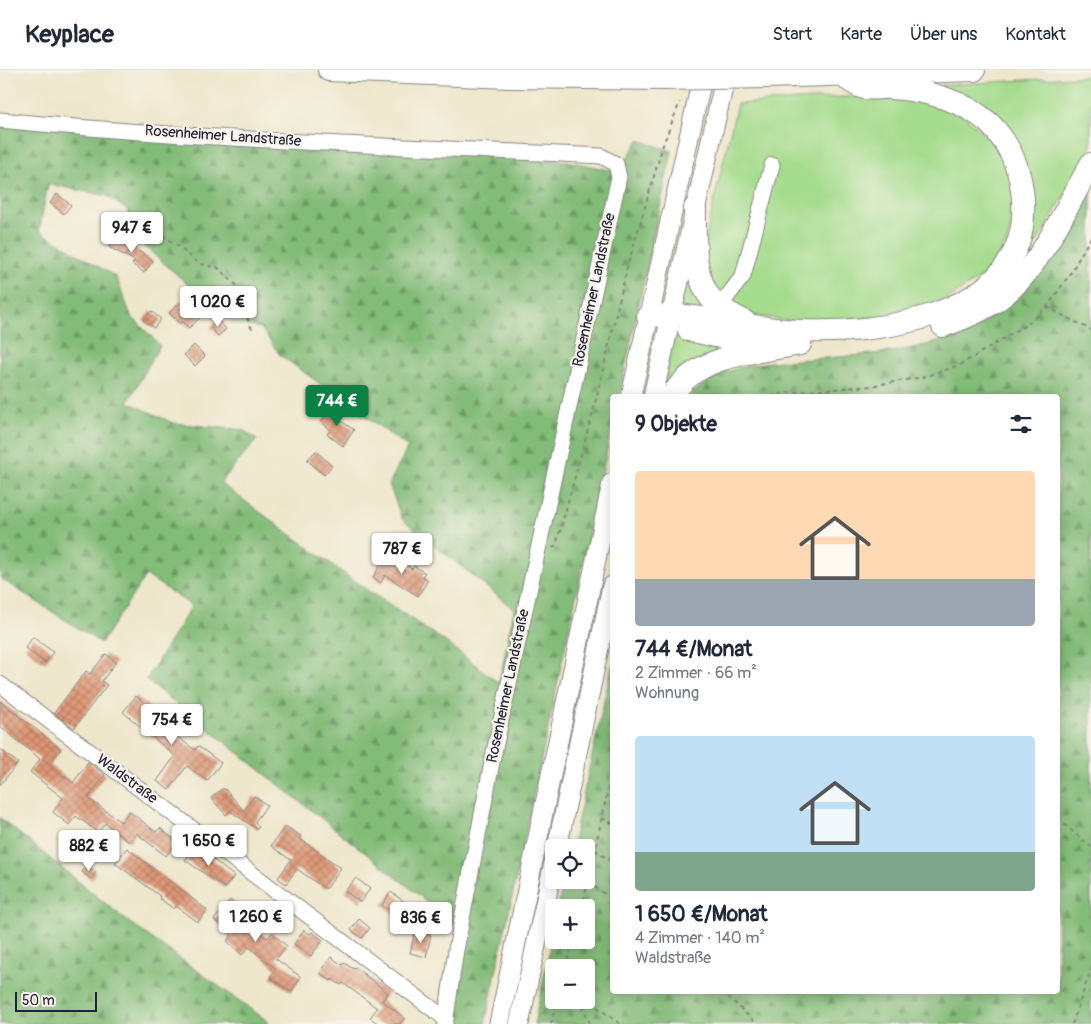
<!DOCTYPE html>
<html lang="de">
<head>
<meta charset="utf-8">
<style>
	:root { --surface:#fff; --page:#f6f6f7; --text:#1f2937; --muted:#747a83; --line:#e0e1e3; --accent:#0b8043 }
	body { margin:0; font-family:Pangolin,sans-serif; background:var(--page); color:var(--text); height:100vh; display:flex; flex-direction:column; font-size:19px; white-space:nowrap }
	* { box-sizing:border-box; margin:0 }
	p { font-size:16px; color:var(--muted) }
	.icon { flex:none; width:28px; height:28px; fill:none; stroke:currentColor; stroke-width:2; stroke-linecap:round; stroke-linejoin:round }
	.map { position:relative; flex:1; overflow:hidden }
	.side { position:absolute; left:610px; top:324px; width:450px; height:600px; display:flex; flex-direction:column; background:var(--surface); border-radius:5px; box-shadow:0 2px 12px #0003 }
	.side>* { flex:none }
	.fabs { position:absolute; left:545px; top:769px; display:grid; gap:10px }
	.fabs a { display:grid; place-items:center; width:50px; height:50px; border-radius:5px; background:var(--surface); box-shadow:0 2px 12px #0003; font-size:25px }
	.scale { position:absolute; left:15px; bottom:12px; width:82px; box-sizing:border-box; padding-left:5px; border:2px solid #22223b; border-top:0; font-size:14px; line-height:18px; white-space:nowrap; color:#22223b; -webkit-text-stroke:4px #f7f3e8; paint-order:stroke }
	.price { position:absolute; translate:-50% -42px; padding:0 11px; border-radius:5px; background:#fff; color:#222; font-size:16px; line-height:32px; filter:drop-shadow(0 1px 2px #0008) }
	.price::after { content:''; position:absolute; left:50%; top:30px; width:15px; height:11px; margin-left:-8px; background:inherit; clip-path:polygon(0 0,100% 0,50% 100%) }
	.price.selected { background:var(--accent); color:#fff }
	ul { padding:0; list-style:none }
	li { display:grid; align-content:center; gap:10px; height:265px; padding:0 25px }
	li span { display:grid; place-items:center; height:155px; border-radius:5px; color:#555 }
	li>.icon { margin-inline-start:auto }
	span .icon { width:90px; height:90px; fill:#fffc; stroke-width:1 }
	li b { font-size:21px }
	h2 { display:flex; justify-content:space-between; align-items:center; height:60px; padding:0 25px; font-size:21px }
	header { display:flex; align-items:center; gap:30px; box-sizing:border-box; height:70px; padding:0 25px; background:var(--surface); border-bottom:1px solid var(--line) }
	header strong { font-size:24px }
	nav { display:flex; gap:28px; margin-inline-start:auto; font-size:18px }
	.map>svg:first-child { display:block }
</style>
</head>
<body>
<header>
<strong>Keyplace</strong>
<nav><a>Start</a><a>Karte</a><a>Über uns</a><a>Kontakt</a></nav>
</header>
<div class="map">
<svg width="1091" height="954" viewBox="0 0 1091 954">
	<defs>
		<pattern id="forest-firs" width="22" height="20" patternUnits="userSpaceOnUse" patternTransform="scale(1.25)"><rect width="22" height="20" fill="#83bb78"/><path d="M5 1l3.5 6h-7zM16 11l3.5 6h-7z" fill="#6b9864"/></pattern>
		<pattern id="building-cross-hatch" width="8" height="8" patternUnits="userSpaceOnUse" patternTransform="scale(1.25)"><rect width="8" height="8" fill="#de9675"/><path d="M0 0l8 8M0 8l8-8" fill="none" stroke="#b47a61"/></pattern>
	</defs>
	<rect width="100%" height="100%" fill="#f7f3e8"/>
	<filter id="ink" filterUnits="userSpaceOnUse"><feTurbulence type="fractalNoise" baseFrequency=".02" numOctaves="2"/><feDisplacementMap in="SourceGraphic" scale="10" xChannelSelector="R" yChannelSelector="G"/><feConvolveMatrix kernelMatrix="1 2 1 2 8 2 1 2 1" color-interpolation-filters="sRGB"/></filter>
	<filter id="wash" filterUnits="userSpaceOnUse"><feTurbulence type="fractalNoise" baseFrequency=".0096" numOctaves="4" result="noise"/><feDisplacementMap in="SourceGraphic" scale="20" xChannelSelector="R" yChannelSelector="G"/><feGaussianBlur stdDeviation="1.12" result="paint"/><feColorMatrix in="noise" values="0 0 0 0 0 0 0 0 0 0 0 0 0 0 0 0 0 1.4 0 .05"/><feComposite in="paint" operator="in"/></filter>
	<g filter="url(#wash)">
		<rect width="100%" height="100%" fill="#eee6ca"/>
		<g fill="#a4db8c" stroke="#637e64">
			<polygon points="1091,6 1091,80 1038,170 1012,206 1027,98 941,20 942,15"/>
			<polygon points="845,27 899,28 924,32 963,45 999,78 1011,99 1016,141 1006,174 987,203 946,230 884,246 802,253 740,243 711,215 704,185 708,157 737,34"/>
			<polygon points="690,197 718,244 679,237"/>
			<polygon points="674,267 731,276 663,324"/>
		</g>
		<g fill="url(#forest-firs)" stroke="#526e5a" fill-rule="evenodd">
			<path d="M0 54 568 91 609 100 626 90 639 70 672 81 619 326H612V356L485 954H454L467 863 146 610 192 536 146 505 101 573 0 508ZM48 114 108 126 127 140 134 167 232 253 261 258 280 285 408 377 389 414 402 449 514 539 499 613 443 570 364 518 220 413 257 370 243 360 173 353 128 332 160 275 131 246 116 207 39 161Z"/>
			<path d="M1091 115V954H534L554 860V870H586V838L558 837 564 810H586V778L572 777 612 595V921H1058V326H690C721 296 757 292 798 290 826 288 854 286 881 283 932 278 980 260 1019 226 1028 219 1034 205 1040 195 1057 168 1074 142 1091 115ZM554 898H586V930H554Z"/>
			<polygon points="0,748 126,850 269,952 267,954 0,954"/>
		</g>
		<g id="blocks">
			<g fill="url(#building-cross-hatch)">
				<polygon points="57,124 71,135 64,144 50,133"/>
				<polygon points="116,166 153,191 144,203 132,194 135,191 109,177"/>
				<polygon points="187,226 204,244 189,258 182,251 180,254 169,243"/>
				<polygon points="151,241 161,249 154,258 143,250"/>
				<polygon points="218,250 226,259 218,266 210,257"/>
				<polygon points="194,275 205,286 195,296 184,285"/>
				<polygon points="331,339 343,347 341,351 354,360 343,376 327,364 331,360 321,352"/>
				<polygon points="316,381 332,396 324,405 307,390"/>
				<polygon points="388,483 412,499 414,496 425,503 422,506 428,510 418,526 385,505 381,513 373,507"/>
				<polygon points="33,567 53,582 45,593 25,578"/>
				<polygon points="106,584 116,592 102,611 107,615 74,658 54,643 86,601 90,604"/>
				<polygon points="136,626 165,650 161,655 195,680 198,676 221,693 207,711 187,696 169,720 157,711 175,686 123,642"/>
				<polygon points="0,631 61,679 50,695 73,713 88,692 105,705 88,728 121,752 129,741 156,762 160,758 177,772 166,786 136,763 129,772 105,753 98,762 76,746 69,755 53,742 63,728 30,702 40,689 0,656"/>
				<polygon points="0,679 18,693 0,715"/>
				<polygon points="222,719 225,719 244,741 254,726 267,735 255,752 259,757 257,759 230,741 226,745 211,728"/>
				<polygon points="285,756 301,766 299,768 341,798 327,818 324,818 297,799 286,814 278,808 291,790 271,776"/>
				<polygon points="196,776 234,806 225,818 185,790"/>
				<polygon points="127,778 207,840 198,852 176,836 174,839 159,828 160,826 115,793"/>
				<polygon points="87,795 96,802 91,809 82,802"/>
				<polygon points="356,808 370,819 360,832 345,821"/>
				<polygon points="391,822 413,838 405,850 401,850 382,835"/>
				<polygon points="230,830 249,845 245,849 267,868 272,863 287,876 276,889 301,907 291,922 270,907 276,899 249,877 242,885 227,871 232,865 214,850"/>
				<polygon points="359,849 370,858 362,868 351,860"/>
				<polygon points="304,860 310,864 312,862 323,870 311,886 294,874"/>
				<polygon points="415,862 431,865 426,887 410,883"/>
				<polygon points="331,887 342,895 344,893 353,899 355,897 388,923 382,931 405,948 400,954 379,954 370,948 377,938 343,913 341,915 332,909 331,911 320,903"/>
			</g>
		</g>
	</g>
	<g filter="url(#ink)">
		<use href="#blocks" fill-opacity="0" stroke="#888482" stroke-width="1"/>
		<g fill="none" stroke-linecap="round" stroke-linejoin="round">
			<g stroke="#888482" stroke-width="17">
				<g id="minor">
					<path d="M0 50C199 70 401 76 601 86L616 94 619 107 493 687 456 880 445 954"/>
					<polyline points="720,236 743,206 772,95"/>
					<polyline points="0,614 446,949"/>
				</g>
			</g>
			<g stroke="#888482" stroke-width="21">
				<g id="major">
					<polyline points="631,326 704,0"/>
					<polyline points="653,326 727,0"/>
					<polyline points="557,778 612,516"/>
					<polyline points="499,954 612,413"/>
					<polyline points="519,954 554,792"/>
				</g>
			</g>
			<g stroke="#888482" stroke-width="24">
				<g id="highway">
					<polyline points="329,0 511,7 663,9"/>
					<polyline points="766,7 974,0"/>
					<path d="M695 138C695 168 692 209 714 232 722 240 734 246 744 251"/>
					<path d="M648 246C699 241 750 260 801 261 875 264 1007 248 1022 157 1027 119 1017 80 989 53 963 30 925 20 891 18 882 17 873 20 865 18 857 17 848 9 841 5"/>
					<path d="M943 256C968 247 994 236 1013 217 1044 188 1069 132 1091 94"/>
					<polyline points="689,260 729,269 773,272"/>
					<path d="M672 326C697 283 757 283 800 274"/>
				</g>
			</g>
			<g stroke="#888482" stroke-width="2" stroke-dasharray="4 4" stroke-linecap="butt">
				<path d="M110 147C136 150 149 156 171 171 190 183 192 196 217 197L245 223V242L253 262"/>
				<polyline points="1047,237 1091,260"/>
				<polyline points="771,326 785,323 870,316 923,307 960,295 1029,253 1047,237 1070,204 1091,167"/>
				<polyline points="848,326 851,317"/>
				<polyline points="553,478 556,475 594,338 627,198 664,72 680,32"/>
				<polyline points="602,748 612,753"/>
				<polyline points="1058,749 1091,777"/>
				<polyline points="595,780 612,792"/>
				<polyline points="588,812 612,829"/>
				<polyline points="582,838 612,701"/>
				<polyline points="566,898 573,870"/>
				<polyline points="722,921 757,954"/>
				<polyline points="576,930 583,937 590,954"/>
				<polyline points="583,937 592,933 620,954"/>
				<polyline points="551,954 557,930"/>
				<polyline points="1072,954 1091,900"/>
			</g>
			<use href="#minor" stroke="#fff" stroke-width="15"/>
			<use href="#major" stroke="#fff" stroke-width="19"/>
			<use href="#highway" stroke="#fff" stroke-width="22"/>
			<g stroke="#888482" stroke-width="24" stroke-linecap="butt">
				<polyline id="highway-bridge" points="663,9 766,7"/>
			</g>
			<use href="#highway-bridge" stroke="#fff" stroke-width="22"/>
		</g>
	</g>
	<g text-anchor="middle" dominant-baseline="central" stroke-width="4.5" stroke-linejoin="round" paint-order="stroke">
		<g font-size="15" fill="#22223b" stroke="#f7f3e8">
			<text transform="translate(223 66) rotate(4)">Rosenheimer Landstraße</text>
			<text transform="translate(594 220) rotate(-78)">Rosenheimer Landstraße</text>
			<text transform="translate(508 616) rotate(-78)">Rosenheimer Landstraße</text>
			<text transform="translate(127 709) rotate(37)">Waldstraße</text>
		</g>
	</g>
</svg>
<div class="fabs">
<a><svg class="icon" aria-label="locate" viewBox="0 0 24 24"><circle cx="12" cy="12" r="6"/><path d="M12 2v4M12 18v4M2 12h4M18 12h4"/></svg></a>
<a>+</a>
<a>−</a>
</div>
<div class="scale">50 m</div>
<b class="price" style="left:132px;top:184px">947 €</b>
<b class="price" style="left:218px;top:258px">1 020 €</b>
<b class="price selected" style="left:337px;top:357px">744 €</b>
<b class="price" style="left:402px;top:505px">787 €</b>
<b class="price" style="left:172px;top:676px">754 €</b>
<b class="price" style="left:209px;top:797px">1 650 €</b>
<b class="price" style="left:89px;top:802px">882 €</b>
<b class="price" style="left:256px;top:873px">1 260 €</b>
<b class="price" style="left:421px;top:874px">836 €</b>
<section class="side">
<h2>9 Objekte<svg class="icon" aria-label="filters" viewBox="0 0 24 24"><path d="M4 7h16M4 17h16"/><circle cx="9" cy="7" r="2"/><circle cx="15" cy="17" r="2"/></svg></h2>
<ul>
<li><span style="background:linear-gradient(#ffd9b3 70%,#9aa5b1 0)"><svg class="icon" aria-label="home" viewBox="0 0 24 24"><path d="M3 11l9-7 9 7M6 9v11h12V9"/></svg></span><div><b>744 €/Monat</b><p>2 Zimmer · 66 m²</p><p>Wohnung</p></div></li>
<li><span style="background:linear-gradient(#bfe0f5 75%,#7fa58c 0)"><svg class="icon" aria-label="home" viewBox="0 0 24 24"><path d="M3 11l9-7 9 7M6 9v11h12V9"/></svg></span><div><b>1 650 €/Monat</b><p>4 Zimmer · 140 m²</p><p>Waldstraße</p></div></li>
</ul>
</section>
</div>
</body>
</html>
